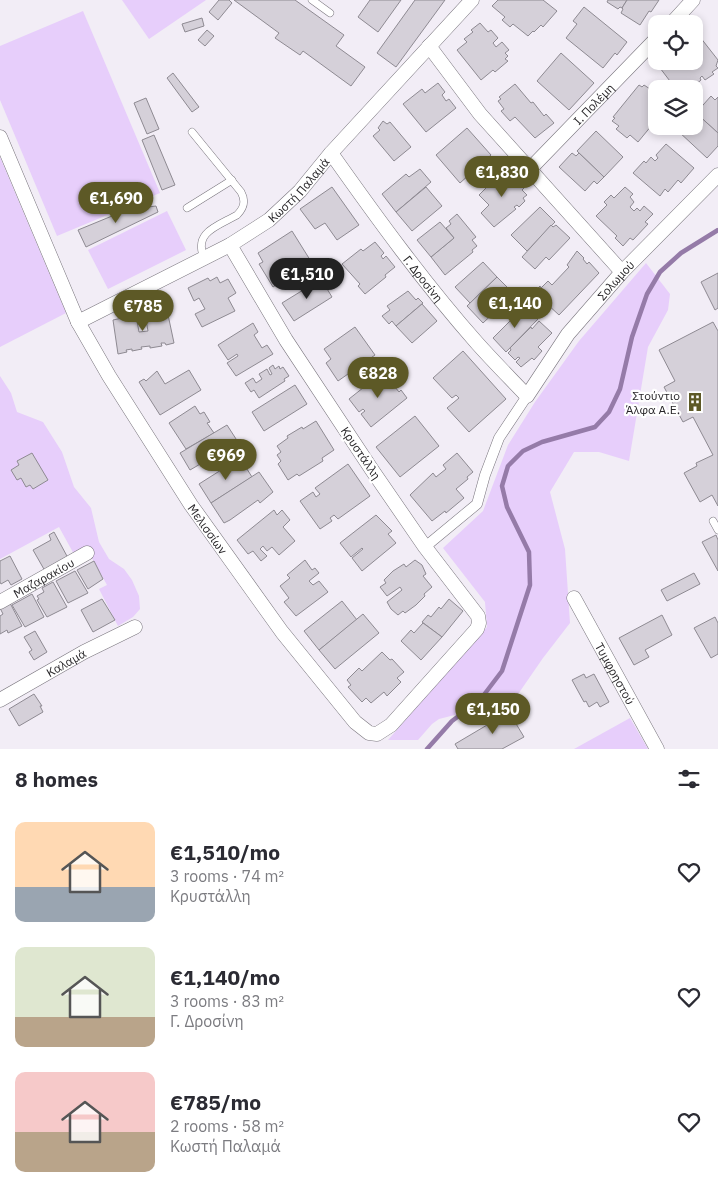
<!DOCTYPE html>
<html lang="en">
<head>
<meta charset="utf-8">
<style>
	:root { --surface:#fff; --page:#f2f2f3; --text:#2b2b33; --muted:#7c7c81; --accent:#5d5926 }
	body { margin:0; font-family:"IBM Plex Sans",sans-serif; background:var(--page); color:var(--text); height:100vh; display:flex; flex-direction:column; font-size:19px; white-space:nowrap }
	* { box-sizing:border-box; margin:0 }
	p { font-size:16px; color:var(--muted) }
	.icon { flex:none; width:28px; height:28px; fill:none; stroke:currentColor; stroke-width:2; stroke-linecap:round; stroke-linejoin:round }
	.map { position:relative; height:749px; overflow:hidden }
	.details { display:flex; flex-direction:column; background:var(--surface); flex:1 }
	.details>* { flex:none }
	.fabs { position:absolute; left:648px; top:15px; display:grid; gap:10px }
	.fabs a { display:grid; place-items:center; width:55px; height:55px; border-radius:10px; background:var(--surface); box-shadow:0 2px 8px #0003; font-size:25px }
	.price { position:absolute; translate:-50% -42px; padding:0 11px; border-radius:18px; background:var(--accent); color:#fff; font-size:16px; line-height:32px; filter:drop-shadow(0 1px 2px #0008) }
	.price::after { content:''; position:absolute; left:50%; top:30px; width:15px; height:11px; margin-left:-8px; background:inherit; clip-path:polygon(0 0,100% 0,50% 100%) }
	.price.selected { background:#222; color:#fff }
	ul { padding:0; list-style:none }
	li { display:flex; align-items:center; gap:15px; height:125px; padding:0 15px }
	li span { display:grid; place-items:center; flex:none; width:140px; height:100px; border-radius:10px; color:#555 }
	li>.icon { margin-inline-start:auto }
	span .icon { width:60px; height:60px; fill:#fffc; stroke-width:1 }
	li b { font-size:21px }
	h2 { display:flex; justify-content:space-between; align-items:center; height:60px; padding:0 15px; font-size:21px }
	.map>svg:first-child { display:block }
</style>
</head>
<body>
<div class="map">
<svg width="718" height="749" viewBox="0 0 718 749">
	<rect width="100%" height="100%" fill="#f2edf6"/>
	<g fill="#e7cefb">
		<polygon points="122,0 206,0 149,39"/>
		<polygon points="83,11 160,193 57,236 0,100 0,46"/>
		<polygon points="0,157 66,313 0,347"/>
		<polygon points="167,211 186,250 108,289 88,250"/>
		<polygon points="646,263 670,294 668,310 648,347 629,461 599,452 574,452 550,492 565,549 570,623 543,658 514,700 439,719 432,724 418,740 388,740 487,627 485,602 443,548 483,511 508,445 535,402 579,341"/>
		<polygon points="0,376 11,393 17,412 43,422 62,452 74,487 91,508 99,542 109,559 124,569 132,580 139,596 140,609 133,617 118,626 99,589 107,585 87,549 75,556 59,527 0,559"/>
		<polygon points="630,718 648,749 574,749"/>
	</g>
	<g fill="none" stroke-linecap="round" stroke-linejoin="round">
		<polyline stroke="#957ba8" stroke-width="4.5" points="427,749 452,721 480,700 502,671 530,585 529,552 507,507 502,486 508,466 523,451 542,442 595,427 609,412 620,389 632,337 647,294 660,272 681,253 718,230"/>
	</g>
	<g fill="#d5d0d9" stroke="#8e8a92" fill-rule="evenodd">
		<polygon points="219,0 229,0 232,3 218,20 209,12"/>
		<polygon points="234,0 295,0 344,35 336,46 365,67 351,86 303,51 300,55 275,38 279,33"/>
		<polygon points="370,0 401,0 378,32 358,17"/>
		<polygon points="415,0 445,0 396,67 377,53"/>
		<polygon points="498,0 543,0 557,11 543,27 541,25 534,32 533,31 528,36 513,24 510,27 502,20 505,17 492,6"/>
		<polygon points="608,0 627,0 622,8 620,7 618,9 607,2"/>
		<polygon points="627,0 659,0 651,12 649,11 640,25 621,13 623,9 622,8"/>
		<polygon points="584,7 627,42 617,55 615,53 603,68 566,38 577,24 573,21"/>
		<polygon points="202,18 204,26 185,32 182,24"/>
		<polygon points="480,23 488,32 491,30 498,38 493,43 496,47 502,42 509,50 505,53 508,56 505,59 508,61 495,72 493,70 481,80 457,50 467,42 464,39 473,32 471,30"/>
		<polygon points="207,30 214,36 205,46 198,40"/>
		<polygon points="700,37 718,60 716,66 718,68 712,72 714,74 705,80 702,76 700,78 701,80 692,88 691,86 687,89 676,89 660,68 668,61 694,61 694,42"/>
		<polygon points="561,53 594,83 569,110 537,81"/>
		<polygon points="173,73 199,107 192,112 167,78"/>
		<polygon points="438,83 445,92 442,95 446,101 449,99 456,108 426,132 403,104 422,89 425,93"/>
		<polygon points="515,84 531,103 533,102 544,116 546,114 554,123 535,138 515,117 510,121 501,111 504,109 498,101 501,99 499,97"/>
		<polygon points="639,85 642,87 644,85 656,93 656,126 655,127 652,125 638,142 630,135 627,138 616,129 619,126 612,121 615,118 613,117"/>
		<polygon points="711,96 715,100 718,97 718,133 696,113"/>
		<polygon points="146,98 159,129 147,134 134,103"/>
		<polygon points="696,113 718,133 718,146 707,158 678,131 683,126 694,126 694,116"/>
		<polygon points="383,121 387,124 390,122 411,147 394,161 373,136 380,130 378,128"/>
		<polygon points="467,128 491,155 460,183 436,155"/>
		<polygon points="596,131 623,157 604,177 577,151"/>
		<polygon points="154,135 175,185 162,190 142,140"/>
		<polygon points="666,144 694,168 681,183 678,180 668,192 665,189 660,196 633,173 644,161 646,163 651,157 655,161 658,158 656,155"/>
		<polygon points="572,153 576,156 579,153 604,177 597,184 594,181 585,191 559,167"/>
		<polygon points="420,169 431,182 396,212 382,194 406,174 409,177"/>
		<polygon points="503,171 514,182 518,179 525,187 522,190 527,195 523,198 525,201 519,207 517,205 514,207 516,209 494,227 481,213 489,205 479,195 487,187 485,186"/>
		<polygon points="332,187 359,225 337,240 325,223 315,229 300,209"/>
		<polygon points="426,187 442,206 412,231 396,212"/>
		<polygon points="625,187 633,194 630,197 634,202 630,207 634,211 637,208 640,211 644,206 653,214 645,222 648,224 633,240 630,238 623,246 615,238 617,236 596,216 607,205 604,202 611,195 614,198"/>
		<polygon points="146,202 148,207 156,206 158,212 86,247 78,230"/>
		<polygon points="540,207 555,222 527,251 511,235"/>
		<polygon points="457,214 476,237 472,240 477,246 472,250 473,252 445,275 431,257 454,238 446,228 451,224 449,221"/>
		<polygon points="440,222 454,238 431,257 417,240"/>
		<polygon points="551,225 553,227 556,225 570,238 549,260 546,257 535,269 522,257"/>
		<polygon points="292,231 312,263 297,271 295,267 284,274 287,278 273,287 259,264 263,262 258,253"/>
		<polygon points="375,242 384,253 381,256 383,259 386,256 395,267 385,275 386,277 365,294 358,286 360,284 342,264 361,249 363,251"/>
		<polygon points="577,251 584,258 583,259 587,264 589,262 599,273 559,315 534,292 540,286 541,288 548,281 552,285 569,267 567,265"/>
		<polygon points="483,262 497,277 470,303 455,287"/>
		<polygon points="718,273 718,308 715,310 701,282"/>
		<polygon points="217,277 220,283 228,279 236,293 228,298 235,311 202,327 195,314 205,309 199,298 194,301 188,288 208,278 210,281"/>
		<polygon points="497,277 514,294 483,323 467,306"/>
		<polygon points="321,279 332,297 294,321 282,303"/>
		<polygon points="408,291 416,300 418,298 423,303 396,326 392,321 389,324 382,316 390,310 387,306"/>
		<polygon points="422,304 437,321 412,343 396,326"/>
		<polygon points="525,306 538,319 506,352 493,338"/>
		<path d="M167 310 174 343 166 345 165 343H161L162 346 150 348V346L141 347 142 349 132 351V349L126 350 127 352 118 354 113 320 136 315 137 319 145 318V314ZM146 320 148 331 139 332 137 321Z"/>
		<polygon points="539,321 552,333 538,347 542,351 534,360 532,358 521,367 516,362 520,358 518,357 515,360 508,353 511,350 510,348 531,327 532,329"/>
		<polygon points="713,322 718,331 718,506 712,495 700,502 684,473 697,466 696,463 713,455 693,417 683,422 664,387 675,381 659,350"/>
		<polygon points="253,323 258,332 254,335 262,348 267,345 273,354 236,376 227,363 238,356 237,354 228,360 218,345"/>
		<polygon points="355,327 375,355 338,381 326,363 331,359 324,349"/>
		<polygon points="463,351 506,399 469,432 447,408 459,398 456,395 452,398 433,378"/>
		<polygon points="273,365 275,369 279,366 280,369 283,367 289,376 284,379 285,381 259,398 254,390 251,392 245,383 253,378 256,383 262,379 259,374 267,369 270,375 272,374 269,368"/>
		<polygon points="189,370 201,390 160,415 139,382 144,379 146,381 157,371 165,384"/>
		<polygon points="383,372 399,392 401,390 407,398 371,427 361,414 365,411 363,409 359,412 349,399"/>
		<polygon points="295,385 307,404 264,431 252,412"/>
		<polygon points="195,406 200,414 204,412 210,422 207,423 214,433 186,449 169,423"/>
		<polygon points="415,416 439,446 400,477 376,447"/>
		<polygon points="316,421 334,450 322,458 323,461 299,476 297,474 288,480 278,464 281,461 277,455 281,452 277,446 288,438 287,436 302,427 303,429"/>
		<polygon points="227,425 238,442 190,470 180,453"/>
		<polygon points="32,453 48,480 33,489 30,485 26,487 21,478 17,480 11,470 19,465 17,461"/>
		<polygon points="457,453 473,472 467,477 468,479 456,489 464,498 446,513 445,511 432,521 410,495 433,473 436,477 446,469 443,465"/>
		<polygon points="240,458 252,477 211,503 199,484"/>
		<polygon points="348,464 370,496 338,519 334,515 330,518 332,521 320,529 300,501 313,492 316,497 320,494 315,488"/>
		<polygon points="259,472 273,492 260,503 258,500 230,520 224,523 211,503"/>
		<polygon points="274,510 277,515 282,510 290,520 283,527 295,541 279,555 272,547 267,551 263,546 260,549 267,556 261,561 253,551 248,554 237,540"/>
		<polygon points="376,515 392,531 388,534 396,543 362,571 352,558 363,549 362,548 351,557 340,543"/>
		<polygon points="54,532 68,558 45,571 33,550 51,540 49,535"/>
		<polygon points="716,535 718,540 718,571 702,542"/>
		<polygon points="10,556 22,579 11,585 8,580 1,584 0,582 0,561"/>
		<polygon points="305,560 312,570 315,568 319,573 309,581 313,585 319,581 328,592 296,616 284,602 289,598 280,586 290,578 287,575"/>
		<polygon points="415,560 422,565 426,574 423,576 432,587 424,594 425,596 416,605 405,613 403,611 398,615 391,609 387,602 402,590 400,587 387,596 380,587 386,583 384,580 393,571 404,564 406,567"/>
		<polygon points="94,561 103,579 88,589 77,570"/>
		<polygon points="75,571 88,593 68,603 56,581"/>
		<polygon points="694,573 700,584 667,601 661,590"/>
		<polygon points="53,582 67,607 47,617 37,600 39,599 37,596 44,592 42,588"/>
		<polygon points="32,594 44,617 25,627 12,605"/>
		<polygon points="102,599 115,620 93,632 81,610"/>
		<polygon points="449,599 463,611 442,637 422,622 428,615 431,617 439,607 441,609"/>
		<polygon points="342,601 357,620 319,650 304,631"/>
		<polygon points="10,603 22,626 8,633 7,630 0,634 0,616 3,614 0,608"/>
		<polygon points="363,614 379,633 335,669 319,650"/>
		<polygon points="662,615 672,635 645,650 649,657 634,665 619,638"/>
		<polygon points="715,617 718,623 718,654 711,658 694,628"/>
		<polygon points="423,623 442,637 421,660 401,641 411,630 414,633"/>
		<polygon points="35,631 47,652 34,660 29,652 32,650 24,637"/>
		<polygon points="382,652 390,660 392,659 404,672 397,678 401,682 387,696 384,692 371,703 366,698 362,702 348,687 351,685 347,680 359,668 362,671"/>
		<polygon points="584,674 586,678 594,674 609,702 600,707 597,702 589,707 586,701 584,702 572,680"/>
		<polygon points="34,694 42,706 40,706 43,712 19,726 9,709"/>
		<polygon points="509,712 524,737 502,749 458,749 455,744"/>
	</g>
	<g fill="none" stroke-linecap="round" stroke-linejoin="round">
		<g stroke="#79757d" stroke-width="8">
			<g id="service">
				<polyline points="312,0 330,13"/>
				<path d="M192 132 241 192C246 201 244 208 237 215 218 226 193 232 204 258"/>
				<polyline points="187,208 232,180"/>
				<polyline points="713,521 718,530"/>
			</g>
		</g>
		<g stroke="#79757d" stroke-width="11">
			<polyline id="pedestrian" points="425,547 477,504 485,475 499,438 527,396"/>
		</g>
		<g stroke="#79757d" stroke-width="15">
			<g id="minor">
				<polyline points="671,24 693,0"/>
				<polyline points="429,46 480,114 622,272"/>
				<path id="s1" d="M0 137 78 322 109 376 191 505 282 632 355 722 369 733 377 734 391 725 477 629 479 623 478 616 425 547 372 470 286 340 230 245"/>
				<path id="s2" d="M331 153C377 218 424 283 477 343 493 361 510 378 527 396L568 334 622 272 718 175"/>
				<path id="s3" d="M530 169 656 39"/>
				<path id="s4" d="M78 322 230 245 269 220 300 191 331 153 472 0"/>
				<path id="s5" d="M574 598 657 749"/>
				<path id="s6" d="M0 602 87 553"/>
				<path id="s7" d="M0 700 84 652 135 627"/>
			</g>
		</g>
		<use href="#service" stroke="#fff" stroke-width="7"/>
		<use href="#pedestrian" stroke="#fff" stroke-width="10"/>
		<use href="#minor" stroke="#fff" stroke-width="14"/>
	</g>
	<defs>
		<g id="building-bare" transform="scale(1.5)"><path d="M-4-6H4V6H1V3H-1V6H-4ZM-2.5-4.3h1.7v1.8h-1.7ZM.8-4.3h1.7v1.8H.8ZM-2.5-1h1.7V.8h-1.7ZM.8-1h1.7V.8H.8Z" fill="#5d5926" stroke="#fff" stroke-width="2.5" paint-order="stroke"/></g>
	</defs>
	<g fill-rule="evenodd">
		<use href="#building-bare" x="695" y="402"/>
	</g>
	<g text-anchor="middle" dominant-baseline="central" stroke-width="4.5" stroke-linejoin="round" paint-order="stroke">
		<g font-size="12" fill="#282629" stroke="#fff">
			<text stroke="none"><textPath href="#s3" startOffset="91">Ι. Πολέμη</textPath></text>
			<text stroke="none"><textPath href="#s4" startOffset="259">Κωστή Παλαμά</textPath></text>
			<text stroke="none"><textPath href="#s2" startOffset="156">Γ. Δροσίνη</textPath></text>
			<text stroke="none"><textPath href="#s2" startOffset="459">Σολωμού</textPath></text>
			<text transform="translate(361 453) rotate(56)">Κρυστάλλη</text>
			<text stroke="none"><textPath href="#s1" startOffset="445">Μελισσίων</textPath></text>
			<text stroke="none"><textPath href="#s6" startOffset="50">Μαζαρακίου</textPath></text>
			<text stroke="none"><textPath href="#s7" startOffset="76">Καλαμά</textPath></text>
			<text stroke="none"><textPath href="#s5" startOffset="86">Τυμφρηστού</textPath></text>
		</g>
		<g font-size="12" fill="#282629" stroke="#fff" text-anchor="end">
			<text x="680" y="395">Στούντιο<tspan x="680" dy="14">Άλφα Α.Ε.</tspan></text>
		</g>
	</g>
</svg>
<div class="fabs">
<a><svg class="icon" aria-label="locate" viewBox="0 0 24 24"><circle cx="12" cy="12" r="6"/><path d="M12 2v4M12 18v4M2 12h4M18 12h4"/></svg></a>
<a><svg class="icon" aria-label="layers" viewBox="0 0 24 24"><path d="M12 4l9 5-9 5-9-5zM3 14l9 5 9-5"/></svg></a>
</div>
<b class="price" style="left:502px;top:198px">€1,830</b>
<b class="price" style="left:116px;top:224px">€1,690</b>
<b class="price selected" style="left:307px;top:300px">€1,510</b>
<b class="price" style="left:515px;top:329px">€1,140</b>
<b class="price" style="left:143px;top:332px">€785</b>
<b class="price" style="left:378px;top:399px">€828</b>
<b class="price" style="left:226px;top:481px">€969</b>
<b class="price" style="left:493px;top:735px">€1,150</b>
</div>
<section class="details">
<h2>8 homes<svg class="icon" aria-label="filters" viewBox="0 0 24 24"><path d="M4 7h16M4 17h16"/><circle cx="9" cy="7" r="2"/><circle cx="15" cy="17" r="2"/></svg></h2>
<ul>
<li><span style="background:linear-gradient(#ffd9b3 65%,#9aa5b1 0)"><svg class="icon" aria-label="home" viewBox="0 0 24 24"><path d="M3 11l9-7 9 7M6 9v11h12V9"/></svg></span><div><b>€1,510/mo</b><p>3 rooms · 74 m²</p><p>Κρυστάλλη</p></div><svg class="icon" aria-label="heart" viewBox="0 0 24 24"><path d="M12 20l-8-8c-3-5 5-10 8-4 3-6 11-1 8 4z"/></svg></li>
<li><span style="background:linear-gradient(#dfe7d0 70%,#b9a48a 0)"><svg class="icon" aria-label="home" viewBox="0 0 24 24"><path d="M3 11l9-7 9 7M6 9v11h12V9"/></svg></span><div><b>€1,140/mo</b><p>3 rooms · 83 m²</p><p>Γ. Δροσίνη</p></div><svg class="icon" aria-label="heart" viewBox="0 0 24 24"><path d="M12 20l-8-8c-3-5 5-10 8-4 3-6 11-1 8 4z"/></svg></li>
<li><span style="background:linear-gradient(#f6c9c9 60%,#b9a48a 0)"><svg class="icon" aria-label="home" viewBox="0 0 24 24"><path d="M3 11l9-7 9 7M6 9v11h12V9"/></svg></span><div><b>€785/mo</b><p>2 rooms · 58 m²</p><p>Κωστή Παλαμά</p></div><svg class="icon" aria-label="heart" viewBox="0 0 24 24"><path d="M12 20l-8-8c-3-5 5-10 8-4 3-6 11-1 8 4z"/></svg></li>
</ul>
</section>
</body>
</html>
